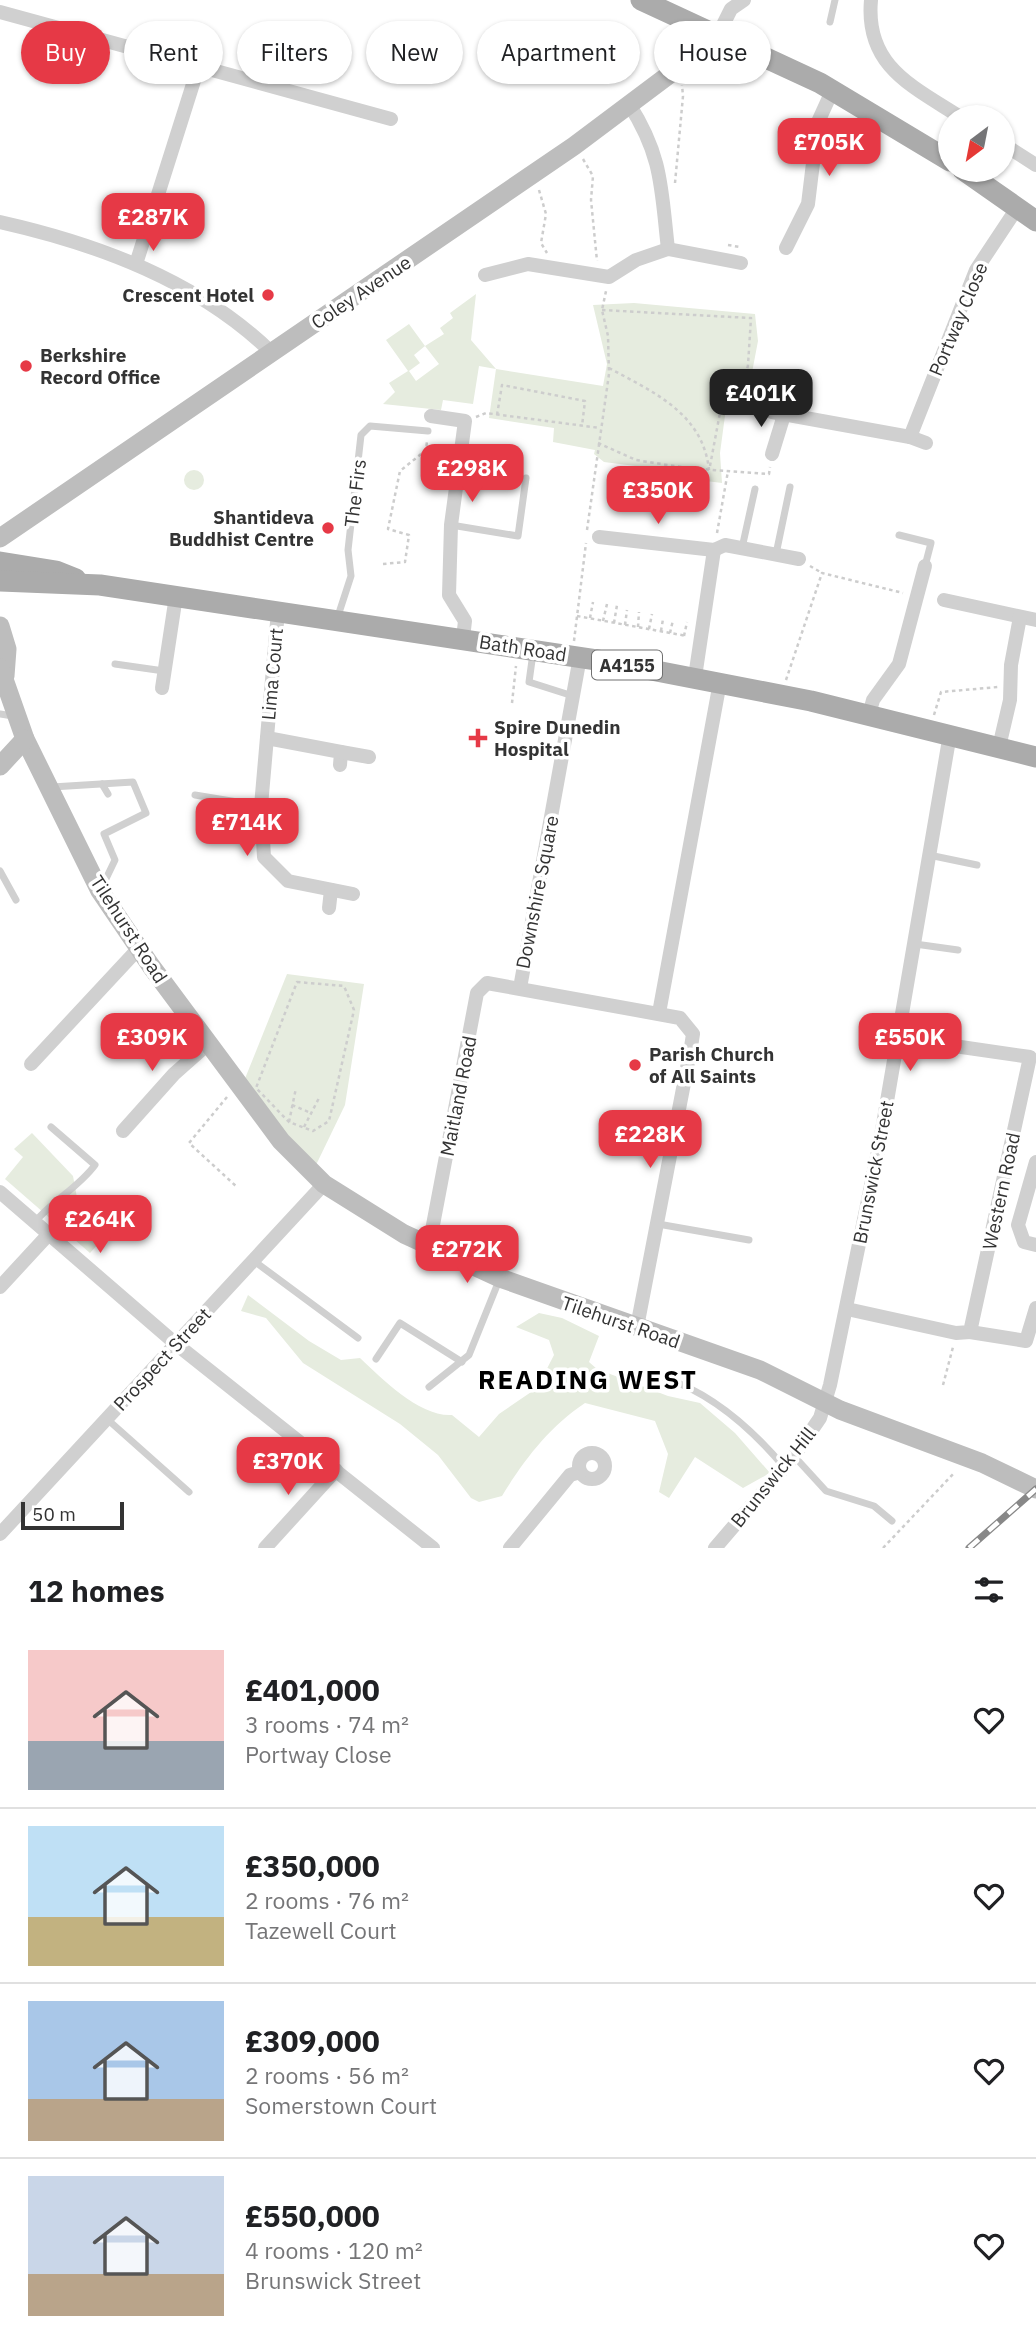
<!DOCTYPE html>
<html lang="en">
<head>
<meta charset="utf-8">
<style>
	:root { --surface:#fff; --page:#f2f2f2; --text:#202124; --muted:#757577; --line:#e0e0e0; --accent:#e63946 }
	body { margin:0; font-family:"IBM Plex Sans",sans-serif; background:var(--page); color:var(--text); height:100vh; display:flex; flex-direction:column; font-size:26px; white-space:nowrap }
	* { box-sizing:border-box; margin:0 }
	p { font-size:23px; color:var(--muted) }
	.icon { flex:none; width:38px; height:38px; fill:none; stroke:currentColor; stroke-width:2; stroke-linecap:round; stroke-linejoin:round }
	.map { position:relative; height:1548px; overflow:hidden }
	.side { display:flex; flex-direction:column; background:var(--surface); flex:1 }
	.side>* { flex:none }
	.guide { position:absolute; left:21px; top:21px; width:994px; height:63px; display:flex; gap:14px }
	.needle { width:46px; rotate:212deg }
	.buttons { position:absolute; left:938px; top:105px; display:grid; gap:14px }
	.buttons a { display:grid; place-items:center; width:77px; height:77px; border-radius:50%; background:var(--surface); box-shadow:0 2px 5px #0004; font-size:35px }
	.scale { position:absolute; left:21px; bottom:18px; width:103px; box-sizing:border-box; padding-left:7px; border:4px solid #333; border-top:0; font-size:19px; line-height:24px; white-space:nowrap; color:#333; -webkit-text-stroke:5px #fff; paint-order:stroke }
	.price { position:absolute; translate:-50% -60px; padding:0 16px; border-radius:14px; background:var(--accent); color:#fff; font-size:23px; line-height:46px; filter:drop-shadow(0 2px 4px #0008) }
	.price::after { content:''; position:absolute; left:50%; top:42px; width:21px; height:16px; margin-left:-10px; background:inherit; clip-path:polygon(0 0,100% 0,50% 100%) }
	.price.active { background:#222; color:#fff }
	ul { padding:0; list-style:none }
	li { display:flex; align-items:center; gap:21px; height:175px; padding:0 28px }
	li+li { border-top:2px solid var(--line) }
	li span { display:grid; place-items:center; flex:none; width:196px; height:140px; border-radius:0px; color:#555 }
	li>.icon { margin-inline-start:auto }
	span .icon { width:84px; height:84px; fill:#fffc; stroke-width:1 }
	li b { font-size:30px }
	h2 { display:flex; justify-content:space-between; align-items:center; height:84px; padding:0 28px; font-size:30px }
	.pill { padding:0 24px; border-radius:32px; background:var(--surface); box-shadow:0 2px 5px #0004; font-size:24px; line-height:63px }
	.pill.active { background:var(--accent); color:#fff }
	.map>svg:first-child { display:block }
</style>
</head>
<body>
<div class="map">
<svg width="1036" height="1548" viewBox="0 0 1036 1548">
	<rect width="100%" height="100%" fill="#fff"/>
	<g fill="#e6ecdf" fill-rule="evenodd">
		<path d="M476 294 471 340 496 369 603 386 607 364 593 305 634 303 755 314 758 341 746 404 726 408 720 453 722 483 674 477V471L604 462 594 454 595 450 553 442 554 428 489 418 496 369 479 366 473 404 443 400 441 410 383 404 395 392 389 383 408 371 386 340 409 324 425 346 444 334 440 328 453 318 450 313ZM425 346 439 364 416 381 409 371 420 363 414 355Z"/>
		<circle cx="194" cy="480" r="10"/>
		<polygon points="287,974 364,984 345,1105 316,1165 242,1086"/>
		<polygon points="32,1133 73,1176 78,1203 92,1216 85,1225 100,1242 90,1253 5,1179 23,1157 14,1149"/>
		<path d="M248 1295 309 1341 341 1360 360 1358C382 1379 420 1417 452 1415L479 1437 499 1414 537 1388 554 1355 549 1340 516 1327 539 1313 562 1318 599 1336 589 1362 597 1369 668 1396 700 1403 735 1433 770 1473 743 1488 695 1457 669 1498 659 1492 668 1454 655 1421 585 1403C549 1427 524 1460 502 1496L479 1502 471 1498 438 1455 400 1424 303 1363 266 1318 241 1311Z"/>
	</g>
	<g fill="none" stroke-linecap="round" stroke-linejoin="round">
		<g stroke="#cdcdcd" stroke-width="2.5" stroke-dasharray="3.5 3.5" stroke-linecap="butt">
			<polyline points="583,159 593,176 591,200 597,261"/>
			<polyline points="675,183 683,96 682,85"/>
			<polyline points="539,190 546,214 541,243 547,253"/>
			<polyline points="728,245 740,247"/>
			<polyline points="602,310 751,318 748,365 741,401"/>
			<path d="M609 368C653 392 703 413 709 470"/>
			<polyline points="497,415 502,385 585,401 582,426"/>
			<polyline points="476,417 486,413 600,428"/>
			<polyline points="598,443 636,460 687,468 769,474 770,467"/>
			<polyline points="710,466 722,402 741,401 760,408"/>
			<polyline points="587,530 609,374 608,336 602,310 606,291"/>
			<polyline points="717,533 728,471"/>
			<polyline points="383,564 405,562 409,535 388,529 400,471 426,450 427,441"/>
			<polyline points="810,566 822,573"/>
			<polyline points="577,616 687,636"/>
			<polyline points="590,618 593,602"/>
			<polyline points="603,621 607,604"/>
			<polyline points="614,623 617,605"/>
			<polyline points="625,625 627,610"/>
			<polyline points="638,627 639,612"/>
			<polyline points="649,629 652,614"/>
			<polyline points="661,631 663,619"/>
			<polyline points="670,633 673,620"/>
			<polyline points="684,636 687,622"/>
			<polyline points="574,641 586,543"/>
			<polyline points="786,680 822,573 903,593"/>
			<polyline points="512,703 516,666"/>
			<polyline points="934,715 941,692 998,687"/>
			<polygon points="297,982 344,986 354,1010 329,1121 313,1131 289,1122 256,1088"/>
			<polyline points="227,1097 189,1143 237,1187"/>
			<polyline points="292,1105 311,1113"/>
			<polyline points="289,1122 296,1088"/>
			<polyline points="304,1127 319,1098"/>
			<polyline points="943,1385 953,1347"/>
			<polyline points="883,1548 955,1472"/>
		</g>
		<g stroke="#d0d0d0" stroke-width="7">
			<polyline points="830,22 835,0"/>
			<polyline points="451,525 518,536 526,478"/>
			<polyline points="899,535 931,543 925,566"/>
			<polyline points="742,548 755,489"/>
			<polyline points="776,554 790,487"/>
			<polyline points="337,619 351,576 348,550 361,435 370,426 428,431"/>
			<polyline points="533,653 529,682 573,696"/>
			<polyline points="115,664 164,671"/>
			<polyline points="0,714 13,716"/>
			<polyline points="102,784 108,794"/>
			<polyline points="52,787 133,782 146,813 104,834 115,860 102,887"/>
			<polyline points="195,795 261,806"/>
			<polyline points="929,855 977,865"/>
			<polyline points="0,871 16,900"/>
			<polyline points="915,944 958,950"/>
			<path d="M35 1222C53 1200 78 1188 95 1165L51 1127"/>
			<polyline points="658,1224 749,1240"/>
			<polyline points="254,1261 358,1338"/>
			<polyline points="376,1359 400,1323 462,1362"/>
			<path d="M665 1378C713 1394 752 1429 784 1467"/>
			<polyline points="429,1387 469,1355 500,1278"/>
			<polyline points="107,1419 189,1492"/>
			<polyline points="794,1456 826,1491 874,1506 892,1521"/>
		</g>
		<g stroke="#d0d0d0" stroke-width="14">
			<path d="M871 0C865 66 912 86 960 117"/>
			<polyline points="0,12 391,119"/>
			<polyline points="718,35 731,9 744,0"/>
			<path d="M629 104C663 157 661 189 668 249"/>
			<polyline points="1003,144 1036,165"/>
			<path d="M0 222C98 244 198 281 271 352"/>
			<polyline points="786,248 808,204 818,122 833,89"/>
			<polyline points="136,264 199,65"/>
			<polyline points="485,275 528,264 609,277 636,260 668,249 741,263"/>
			<polyline points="772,412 910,437 926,443"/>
			<polyline points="431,416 465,421 451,525 449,595 465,621 463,638"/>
			<polyline points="910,437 976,270 1017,208"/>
			<polyline points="772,454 784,415"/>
			<polyline points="599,537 714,550 725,545 799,559"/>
			<polyline points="944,600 1036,620"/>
			<polyline points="278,611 261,806 264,857 288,881 353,894"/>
			<polyline points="695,677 714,550"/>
			<polyline points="162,688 176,596"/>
			<polyline points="869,715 873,700 899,664 925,566"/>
			<polyline points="267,738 341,752 340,765"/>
			<polyline points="999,747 1010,700 1011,665 1020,617"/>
			<polyline points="341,752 369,757"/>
			<polyline points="329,908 331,890"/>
			<polyline points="520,988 580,657"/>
			<polyline points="659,1013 720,682"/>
			<polyline points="31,1064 139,948"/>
			<polyline points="123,1131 174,1074 209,1043"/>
			<polyline points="1036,1162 1018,1225 1024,1242 1036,1245"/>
			<polyline points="0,1192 176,1344 433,1548"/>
			<polyline points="429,1246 477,993 487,983 680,1018 693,1034 691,1047 637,1327"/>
			<polyline points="0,1287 48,1235"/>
			<polyline points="847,1309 956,1333 970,1332 1030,1057 899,1038"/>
			<polyline points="970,1332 1026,1341 1036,1308"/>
			<circle cx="592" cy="1466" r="13"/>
			<polyline points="0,1534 324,1184"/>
			<polyline points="265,1548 336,1470"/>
			<polyline points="510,1548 570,1475 580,1472"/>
			<polyline points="715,1548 794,1456 820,1418 830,1385 880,1142 950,734"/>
		</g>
		<g stroke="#bdbdbd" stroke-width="19">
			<polyline points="0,538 574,146 678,68 695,48 704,29"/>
			<polyline points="0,626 7,649 5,676"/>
			<polyline points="0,668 25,739 100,891 151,966 281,1141 324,1184 404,1234 500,1278 760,1370 840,1410 982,1463 1036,1489"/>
			<polyline points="0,766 25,739"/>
		</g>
		<g stroke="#ababab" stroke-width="21">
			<polyline points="641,0 820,83 950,161"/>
			<polyline points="963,170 1036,221"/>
			<polyline points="0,562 56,571 76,579"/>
			<polyline points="0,581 100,585 610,662 811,701 1036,757"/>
		</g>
		<g stroke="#888" stroke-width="7">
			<polyline id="rail" points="969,1548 1036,1489"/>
		</g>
		<use href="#rail" stroke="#fff" stroke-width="4.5" stroke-dasharray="13" stroke-linecap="butt"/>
	</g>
	<g fill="#e63946" stroke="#fff" stroke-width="2.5">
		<circle cx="268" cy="295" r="7"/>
		<circle cx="26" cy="366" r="7"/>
		<circle cx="328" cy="528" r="7"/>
		<path d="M474.5 727.5h7v7h7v7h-7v7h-7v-7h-7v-7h7z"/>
		<circle cx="635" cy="1065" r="7"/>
	</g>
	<g text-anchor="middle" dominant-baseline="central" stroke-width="7" stroke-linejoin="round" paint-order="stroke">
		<rect fill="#fff" stroke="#707070" stroke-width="2" x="592" y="650.5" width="70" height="29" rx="5"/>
		<g font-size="18" font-weight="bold" fill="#333">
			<text x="627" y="665">A4155</text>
		</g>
		<g font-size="19" fill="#333" stroke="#fff">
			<text transform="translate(361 292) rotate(-34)">Coley Avenue</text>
			<text transform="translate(958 319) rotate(-67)">Portway Close</text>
			<text transform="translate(355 493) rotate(-83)">The Firs</text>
			<text transform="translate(523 648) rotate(9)">Bath Road</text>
			<text transform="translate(272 674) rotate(-85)">Lima Court</text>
			<text transform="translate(537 892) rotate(-79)">Downshire Square</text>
			<text transform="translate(129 929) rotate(57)">Tilehurst Road</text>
			<text transform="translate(458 1096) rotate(-79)">Maitland Road</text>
			<text transform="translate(873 1172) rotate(-79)">Brunswick Street</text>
			<text transform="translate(1001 1191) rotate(-78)">Western Road</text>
			<text transform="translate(621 1322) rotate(19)">Tilehurst Road</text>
			<text transform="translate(162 1359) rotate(-47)">Prospect Street</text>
			<text transform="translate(773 1477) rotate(-51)">Brunswick Hill</text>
		</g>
		<g font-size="19" font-weight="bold" fill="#333" stroke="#fff" text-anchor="start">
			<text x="254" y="295" text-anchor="end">Crescent Hotel</text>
			<text x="40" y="355">Berkshire<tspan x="40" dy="22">Record Office</tspan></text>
			<text x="314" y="517" text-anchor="end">Shantideva<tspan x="314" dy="22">Buddhist Centre</tspan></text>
			<text x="494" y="727">Spire Dunedin<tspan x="494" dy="22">Hospital</tspan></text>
			<text x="649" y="1054">Parish Church<tspan x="649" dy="22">of All Saints</tspan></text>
		</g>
		<g font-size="26" font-weight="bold" letter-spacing="2" fill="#000" stroke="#fff">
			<text x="588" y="1379">READING WEST</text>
		</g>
	</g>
</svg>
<div class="buttons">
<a><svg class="needle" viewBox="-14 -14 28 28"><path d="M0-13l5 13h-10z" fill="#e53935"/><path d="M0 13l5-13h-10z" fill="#757577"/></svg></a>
</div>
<div class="scale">50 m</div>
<b class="price" style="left:829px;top:178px">£705K</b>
<b class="price" style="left:153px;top:253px">£287K</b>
<b class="price active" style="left:761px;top:429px">£401K</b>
<b class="price" style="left:472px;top:504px">£298K</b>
<b class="price" style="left:658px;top:526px">£350K</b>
<b class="price" style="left:247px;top:858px">£714K</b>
<b class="price" style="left:152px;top:1073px">£309K</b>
<b class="price" style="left:910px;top:1073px">£550K</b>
<b class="price" style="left:650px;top:1170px">£228K</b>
<b class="price" style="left:100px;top:1255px">£264K</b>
<b class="price" style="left:467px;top:1285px">£272K</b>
<b class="price" style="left:288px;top:1497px">£370K</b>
<div class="guide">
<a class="pill active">Buy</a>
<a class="pill">Rent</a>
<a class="pill">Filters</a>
<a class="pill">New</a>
<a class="pill">Apartment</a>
<a class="pill">House</a>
</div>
</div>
<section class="side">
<h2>12 homes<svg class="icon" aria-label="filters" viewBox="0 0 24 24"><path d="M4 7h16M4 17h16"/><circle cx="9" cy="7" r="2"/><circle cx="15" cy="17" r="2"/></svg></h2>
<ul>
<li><span style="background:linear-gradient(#f6c9c9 65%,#9aa5b1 0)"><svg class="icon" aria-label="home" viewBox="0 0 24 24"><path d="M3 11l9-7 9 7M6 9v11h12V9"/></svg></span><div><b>£401,000</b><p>3 rooms · 74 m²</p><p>Portway Close</p></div><svg class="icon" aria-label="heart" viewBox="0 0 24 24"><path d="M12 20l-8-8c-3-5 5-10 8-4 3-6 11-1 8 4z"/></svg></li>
<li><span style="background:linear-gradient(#bfe0f5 65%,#c2b280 0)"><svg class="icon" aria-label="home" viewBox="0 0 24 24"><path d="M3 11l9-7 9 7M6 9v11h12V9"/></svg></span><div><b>£350,000</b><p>2 rooms · 76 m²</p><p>Tazewell Court</p></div><svg class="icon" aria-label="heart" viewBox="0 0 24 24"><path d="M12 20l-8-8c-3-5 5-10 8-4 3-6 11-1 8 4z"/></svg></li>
<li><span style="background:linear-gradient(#a9c7e8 70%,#b9a48a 0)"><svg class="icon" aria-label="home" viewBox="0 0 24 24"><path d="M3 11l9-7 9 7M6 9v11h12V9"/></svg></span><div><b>£309,000</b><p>2 rooms · 56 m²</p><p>Somerstown Court</p></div><svg class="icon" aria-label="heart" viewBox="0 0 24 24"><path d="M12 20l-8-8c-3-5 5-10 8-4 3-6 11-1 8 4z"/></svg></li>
<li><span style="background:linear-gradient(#c9d6e8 70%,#b9a48a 0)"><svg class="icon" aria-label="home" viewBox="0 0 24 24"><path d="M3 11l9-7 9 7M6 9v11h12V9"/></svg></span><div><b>£550,000</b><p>4 rooms · 120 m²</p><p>Brunswick Street</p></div><svg class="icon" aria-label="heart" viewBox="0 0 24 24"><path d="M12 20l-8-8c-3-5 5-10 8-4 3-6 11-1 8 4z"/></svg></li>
</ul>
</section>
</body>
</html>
